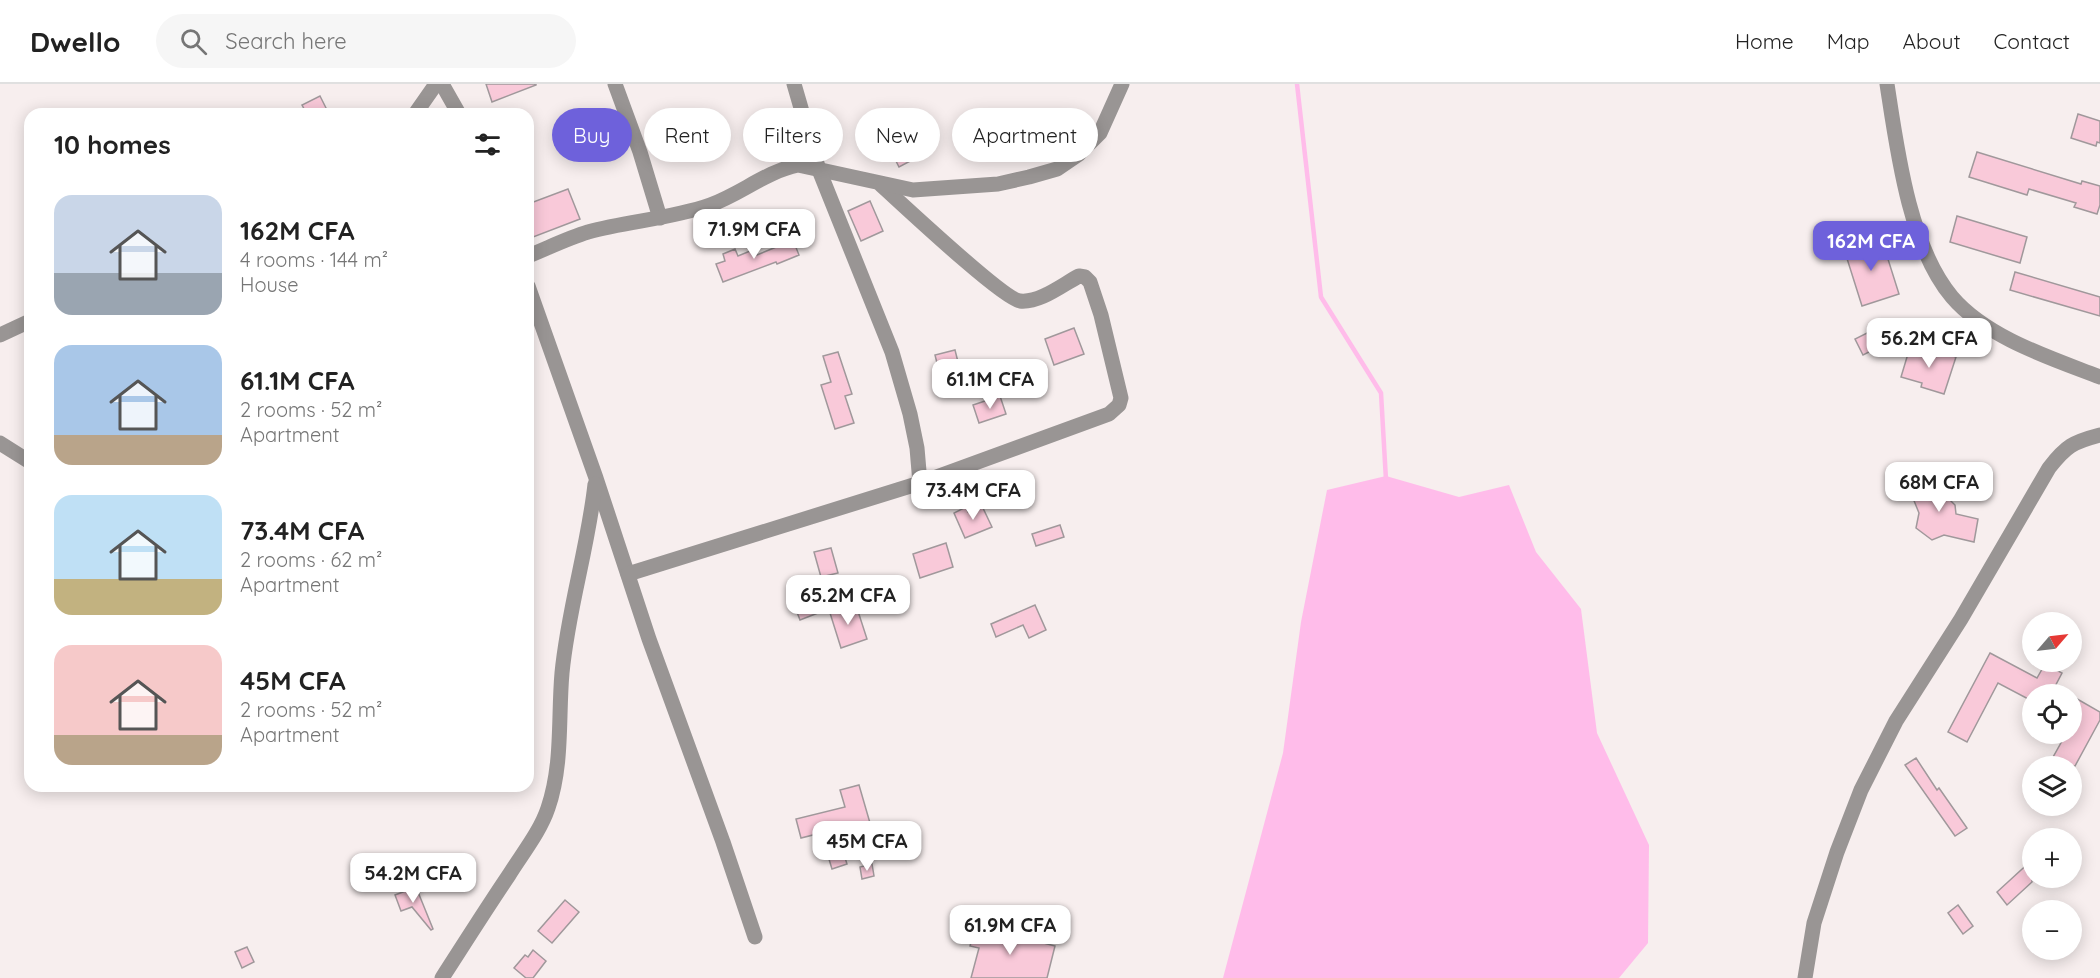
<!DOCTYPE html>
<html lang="en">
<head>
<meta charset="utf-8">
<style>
	:root { --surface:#fff; --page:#f6f6f6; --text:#222; --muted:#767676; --line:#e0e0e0; --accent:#6e61db }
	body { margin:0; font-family:Quicksand,sans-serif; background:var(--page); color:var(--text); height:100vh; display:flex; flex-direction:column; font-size:22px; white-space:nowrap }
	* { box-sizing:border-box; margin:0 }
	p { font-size:20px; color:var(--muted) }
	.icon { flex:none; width:33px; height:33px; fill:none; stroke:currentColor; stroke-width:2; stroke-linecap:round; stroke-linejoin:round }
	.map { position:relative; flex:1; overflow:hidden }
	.side { position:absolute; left:24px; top:24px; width:510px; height:684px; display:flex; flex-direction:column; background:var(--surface); border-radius:18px; box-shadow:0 3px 15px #0003 }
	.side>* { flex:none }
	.top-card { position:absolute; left:552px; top:24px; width:570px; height:54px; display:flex; gap:12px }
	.needle { width:39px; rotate:62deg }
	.controls { position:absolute; left:2022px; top:528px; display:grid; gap:12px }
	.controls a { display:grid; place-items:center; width:60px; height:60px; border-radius:50%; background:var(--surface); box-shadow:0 3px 15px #0003; font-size:30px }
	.price { position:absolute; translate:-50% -51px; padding:0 14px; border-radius:12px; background:#fff; color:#222; font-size:20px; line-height:39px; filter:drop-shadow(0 2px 3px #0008) }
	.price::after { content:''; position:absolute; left:50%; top:36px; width:18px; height:14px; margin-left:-9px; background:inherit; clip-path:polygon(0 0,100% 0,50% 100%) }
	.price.current { background:var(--accent); color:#fff }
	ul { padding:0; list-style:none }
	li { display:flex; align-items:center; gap:18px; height:150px; padding:0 30px }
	li span { display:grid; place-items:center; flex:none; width:168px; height:120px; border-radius:18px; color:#555 }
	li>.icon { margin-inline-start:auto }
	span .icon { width:72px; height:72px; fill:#fffc; stroke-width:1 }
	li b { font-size:26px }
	h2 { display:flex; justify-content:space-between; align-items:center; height:72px; padding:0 30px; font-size:26px }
	.tag { padding:0 21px; border-radius:27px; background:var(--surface); box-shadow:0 3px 15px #0003; font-size:21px; line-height:54px }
	.tag.current { background:var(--accent); color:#fff }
	header { display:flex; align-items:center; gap:36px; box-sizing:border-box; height:84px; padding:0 30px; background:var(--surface); border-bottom:2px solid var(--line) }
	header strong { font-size:28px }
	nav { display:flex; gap:33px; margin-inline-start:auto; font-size:21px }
	.search { width:420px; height:54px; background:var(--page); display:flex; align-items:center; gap:15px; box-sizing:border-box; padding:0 21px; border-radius:33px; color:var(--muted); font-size:22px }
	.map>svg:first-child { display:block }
</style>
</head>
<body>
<header>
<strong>Dwello</strong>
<div class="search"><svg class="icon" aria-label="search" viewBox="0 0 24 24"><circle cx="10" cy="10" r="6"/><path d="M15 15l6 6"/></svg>Search here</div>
<nav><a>Home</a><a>Map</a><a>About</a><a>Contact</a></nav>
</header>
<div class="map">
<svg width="2100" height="894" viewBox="0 0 2100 894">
	<rect width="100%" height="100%" fill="#f7eeee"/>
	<polygon fill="#ffbcea" points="1386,392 1459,413 1509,401 1536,468 1581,525 1597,649 1649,761 1648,859 1619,894 1223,894 1283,669 1301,538 1327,406"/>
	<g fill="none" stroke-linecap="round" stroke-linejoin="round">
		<polyline stroke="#ffbcea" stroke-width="4.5" points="1297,0 1321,213 1381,309 1386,396"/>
	</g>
	<g fill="#f9c9d9" stroke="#a0989b" stroke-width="1.5">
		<polygon points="486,0 536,0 536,1 492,18"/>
		<polygon points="320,12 329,30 307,30 302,21"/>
		<polygon points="2078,30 2100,37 2100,59 2097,58 2096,62 2071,54"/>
		<polygon points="907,51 918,73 899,83 888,61"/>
		<polygon points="1977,68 2081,100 2082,97 2100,102 2100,121 2097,130 2074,123 2076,119 2029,105 2027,111 1969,93"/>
		<polygon points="568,105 580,135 528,155 528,120"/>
		<polygon points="870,117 883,147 861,157 848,127"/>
		<polygon points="1957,132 2027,153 2020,179 1950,158"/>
		<polygon points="1881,153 1899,210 1862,222 1844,165"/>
		<polygon points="793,156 799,171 777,180 776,178 723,198 716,180 725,177 723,170 735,165 738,172 755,165 757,171"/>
		<polygon points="2015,188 2100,213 2100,232 2010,206"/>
		<polygon points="1891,237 1899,253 1863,271 1855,255"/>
		<polygon points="1074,244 1084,270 1054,281 1045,255"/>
		<polygon points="1910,263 1936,271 1937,267 1956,273 1944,310 1921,303 1922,299 1901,293"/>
		<polygon points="955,266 964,302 944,307 935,271"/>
		<polygon points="838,268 852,310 845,312 854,339 835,345 821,301 831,298 823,272"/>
		<polygon points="1000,312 1006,330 979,339 973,321"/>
		<polygon points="1926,388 1936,413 1945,411 1955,421 1956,430 1978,435 1974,458 1944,451 1932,456 1916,444 1919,429 1906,397"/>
		<polygon points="982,422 992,443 965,454 954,429 966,423 968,428"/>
		<polygon points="1060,441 1064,453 1036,462 1032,450"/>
		<polygon points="946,459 953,483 920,494 913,470"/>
		<polygon points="831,464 838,489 821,493 814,468"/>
		<polygon points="818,514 823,527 800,536 795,523"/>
		<polygon points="856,521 867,555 841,564 830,529"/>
		<polygon points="1035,521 1046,546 1029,554 1023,541 996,553 991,540"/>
		<polygon points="1990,569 2037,594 2045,580 2062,589 2051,610 2032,610 2032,617 1998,599 1967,658 1948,648"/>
		<polygon points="2072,612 2100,628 2100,636 2075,682 2048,682 2066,650 2072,650"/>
		<polygon points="1916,674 1937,706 1939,704 1967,744 1955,752 1905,681"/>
		<polygon points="859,701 870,739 837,748 847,780 832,785 821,749 801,754 796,735 845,723 840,706"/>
		<polygon points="2032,776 2032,798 2007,821 1997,808"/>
		<polygon points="872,780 874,792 862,795 860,783"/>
		<polygon points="416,803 433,845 431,846 412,823 401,827 395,811"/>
		<polygon points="565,816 579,828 552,859 538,847"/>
		<polygon points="1958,821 1973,842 1963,850 1948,829"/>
		<polygon points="976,841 1055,862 1047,894 971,894 979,864 970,862"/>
		<polygon points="247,863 254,878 242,884 235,868"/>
		<polygon points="533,866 546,877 533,894 526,894 514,884 525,871 528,873"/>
	</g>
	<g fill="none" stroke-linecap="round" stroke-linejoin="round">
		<g stroke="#999594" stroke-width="15">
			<polyline points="442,0 459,30"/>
			<polyline points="615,0 640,68 660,134"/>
			<path d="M1887 0C1897 65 1909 162 1952 213 1987 254 2051 274 2100 293"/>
			<polyline points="415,30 436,0"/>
			<path d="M881 101C901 119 1003 215 1020 217 1040 219 1062 201 1079 192L1085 193 1090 198 1101 231 1121 314 1119 321 1109 330 920 399"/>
			<path d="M528 172C548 164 568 154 588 148 628 137 670 135 710 121 741 110 765 88 798 81L913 106 998 100 1029 93 1057 85 1079 70 1100 49 1122 0"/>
			<polyline points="528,202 596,394 649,555 723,758 755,853"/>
			<polyline points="0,251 30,237"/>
			<polyline points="0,359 30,378"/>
			<polyline points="628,490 920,399 917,364 910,330 892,268 819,86 794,0"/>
			<path d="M442 894C464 860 486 825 509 791 522 770 540 748 548 724 563 680 558 634 562 589 568 525 588 464 595 400"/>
			<path d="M1805 894 1814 839 1837 768 1861 706 1896 637 1961 535 2049 384C2066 362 2073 358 2100 351"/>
		</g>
	</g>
</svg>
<div class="controls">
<a><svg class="needle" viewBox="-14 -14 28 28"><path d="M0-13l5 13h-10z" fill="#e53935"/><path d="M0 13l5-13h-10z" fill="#767676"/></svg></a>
<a><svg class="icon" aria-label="locate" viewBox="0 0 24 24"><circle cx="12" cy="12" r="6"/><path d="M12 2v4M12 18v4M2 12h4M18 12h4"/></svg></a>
<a><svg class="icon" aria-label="layers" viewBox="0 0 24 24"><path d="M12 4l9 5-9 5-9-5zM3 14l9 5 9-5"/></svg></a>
<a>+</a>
<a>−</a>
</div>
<b class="price" style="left:754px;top:176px">71.9M CFA</b>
<b class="price current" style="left:1871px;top:188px">162M CFA</b>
<b class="price" style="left:1929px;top:285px">56.2M CFA</b>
<b class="price" style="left:990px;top:326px">61.1M CFA</b>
<b class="price" style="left:1939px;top:429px">68M CFA</b>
<b class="price" style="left:973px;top:437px">73.4M CFA</b>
<b class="price" style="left:848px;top:542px">65.2M CFA</b>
<b class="price" style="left:867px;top:788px">45M CFA</b>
<b class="price" style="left:413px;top:820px">54.2M CFA</b>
<b class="price" style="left:1010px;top:872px">61.9M CFA</b>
<div class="top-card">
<a class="tag current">Buy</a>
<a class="tag">Rent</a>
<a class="tag">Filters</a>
<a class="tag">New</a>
<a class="tag">Apartment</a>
</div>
<section class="side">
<h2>10 homes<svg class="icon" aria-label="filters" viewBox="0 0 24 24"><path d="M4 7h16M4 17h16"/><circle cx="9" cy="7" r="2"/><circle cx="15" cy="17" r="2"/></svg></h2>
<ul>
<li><span style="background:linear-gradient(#c9d6e8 65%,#9aa5b1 0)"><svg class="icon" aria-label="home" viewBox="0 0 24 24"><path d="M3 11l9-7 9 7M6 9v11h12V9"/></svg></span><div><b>162M CFA</b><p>4 rooms · 144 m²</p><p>House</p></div></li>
<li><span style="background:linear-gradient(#a9c7e8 75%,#b9a48a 0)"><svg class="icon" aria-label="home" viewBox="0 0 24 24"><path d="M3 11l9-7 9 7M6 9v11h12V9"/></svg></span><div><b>61.1M CFA</b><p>2 rooms · 52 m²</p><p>Apartment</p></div></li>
<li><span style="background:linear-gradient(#bfe0f5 70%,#c2b280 0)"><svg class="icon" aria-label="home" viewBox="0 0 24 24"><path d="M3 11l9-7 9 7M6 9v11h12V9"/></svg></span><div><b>73.4M CFA</b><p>2 rooms · 62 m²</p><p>Apartment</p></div></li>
<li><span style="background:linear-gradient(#f6c9c9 75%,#b9a48a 0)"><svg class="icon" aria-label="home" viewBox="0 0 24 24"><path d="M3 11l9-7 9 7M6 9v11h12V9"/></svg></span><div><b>45M CFA</b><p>2 rooms · 52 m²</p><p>Apartment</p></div></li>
</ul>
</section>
</div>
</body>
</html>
